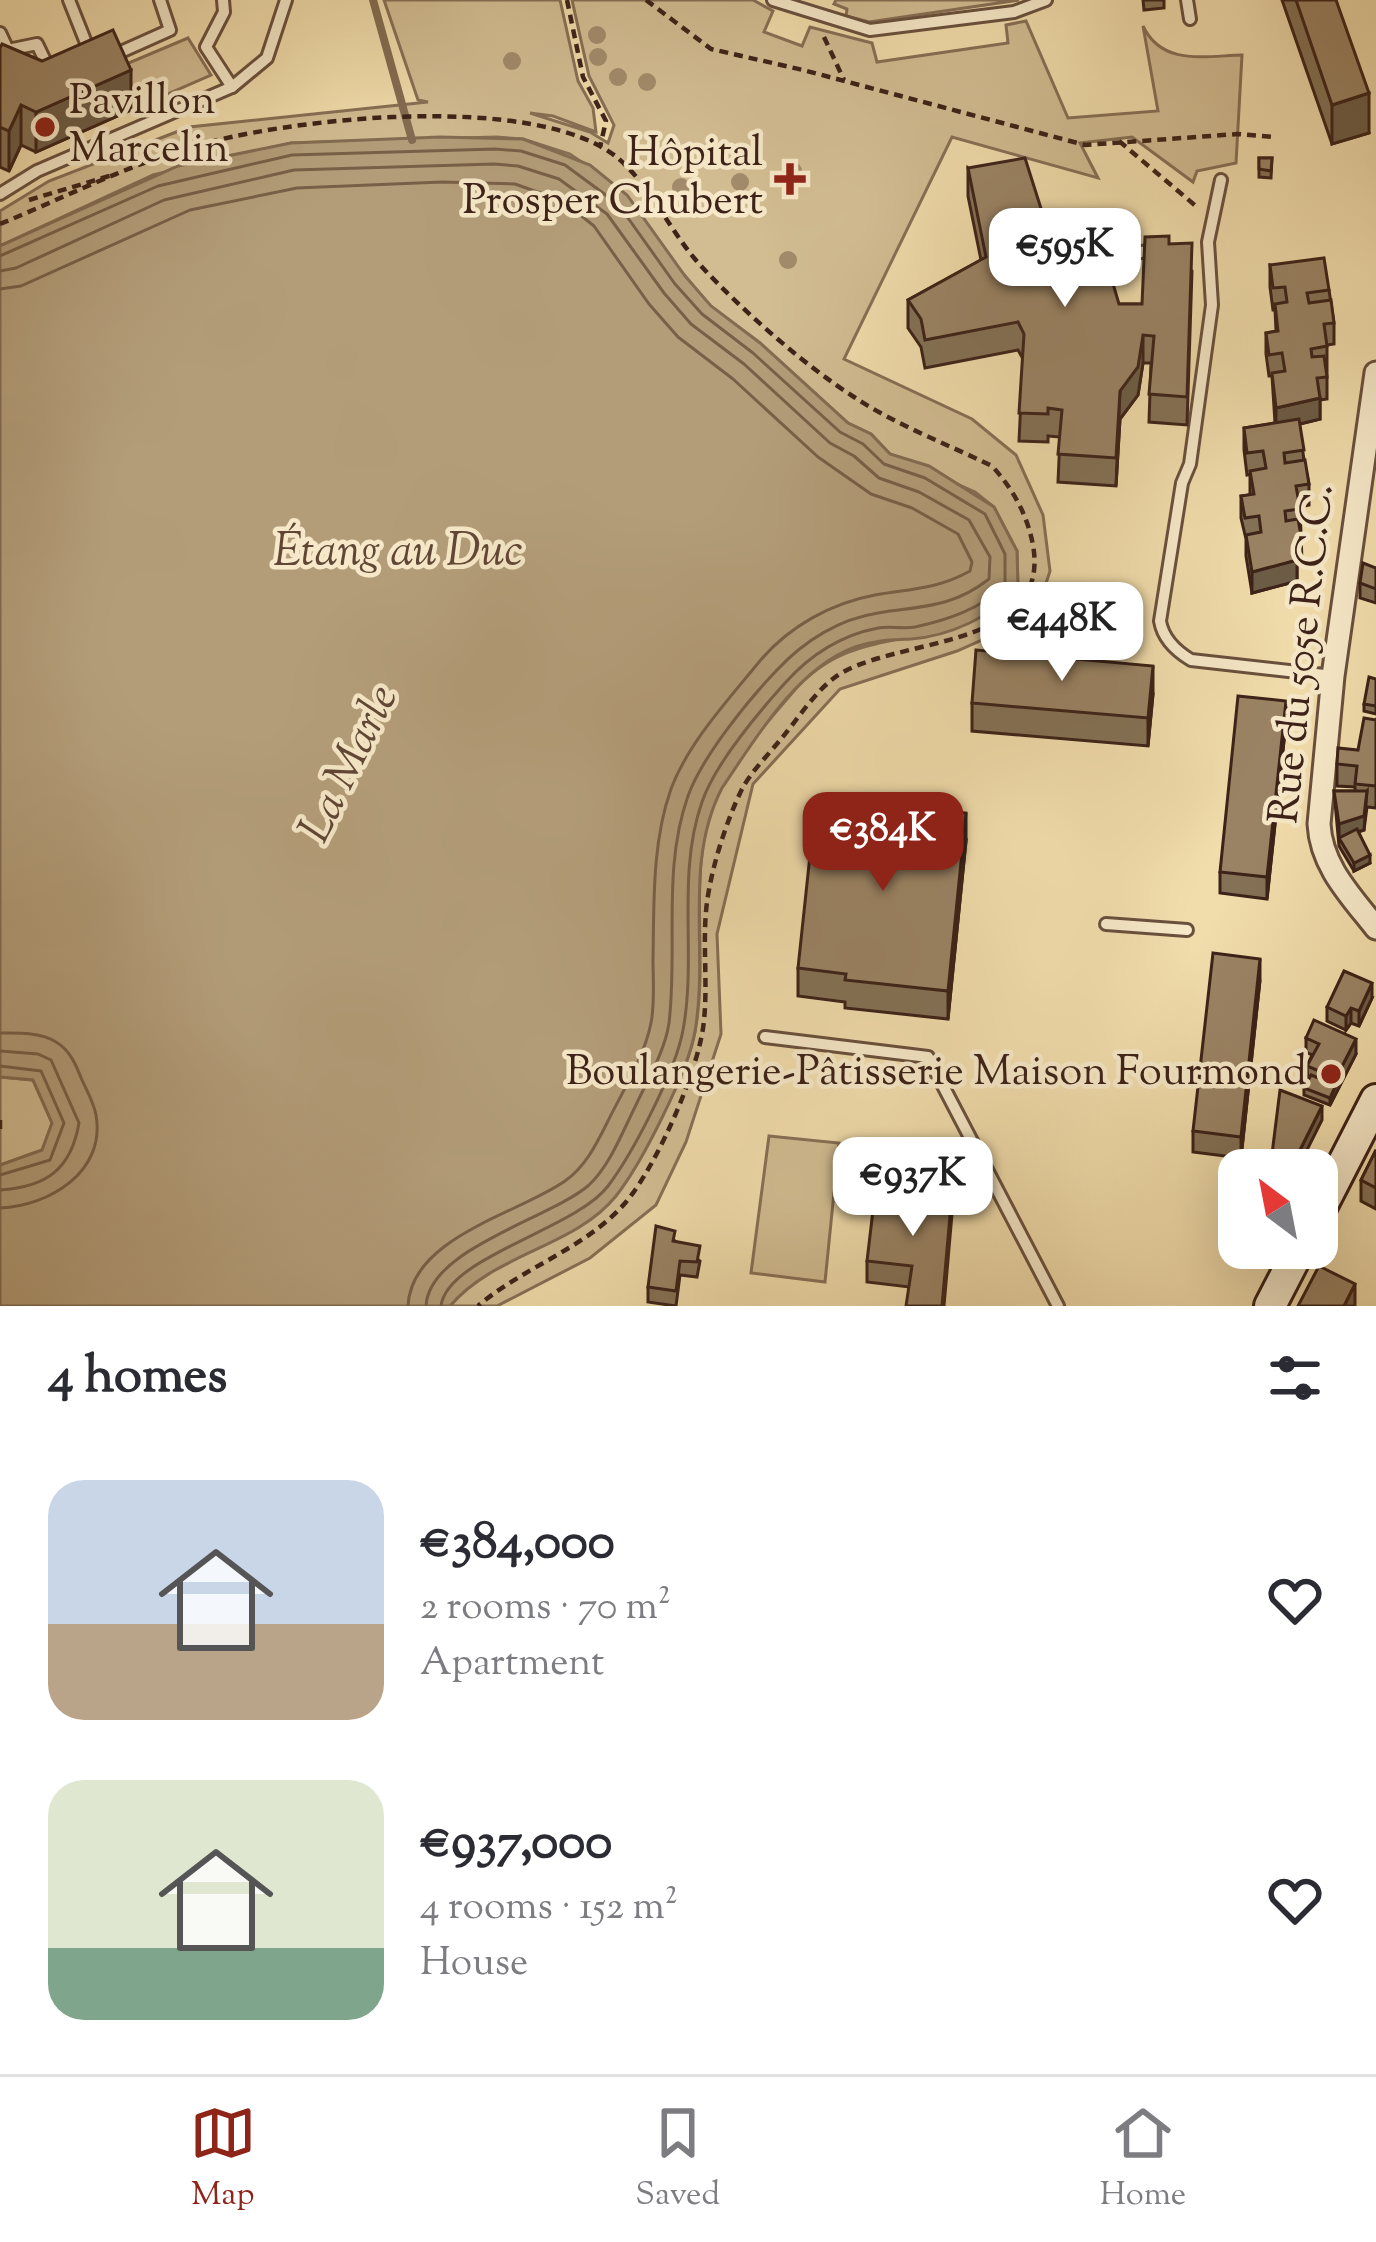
<!DOCTYPE html>
<html lang="en">
<head>
<meta charset="utf-8">
<style>
	:root { --surface:#fff; --page:#f7f7f7; --text:#2b2b33; --muted:#7c7c81; --line:#e1e1e2; --accent:#8f2418 }
	body { margin:0; font-family:"Sorts Mill Goudy",serif; background:var(--page); color:var(--text); height:100vh; display:flex; flex-direction:column; font-size:45px; white-space:nowrap }
	* { box-sizing:border-box; margin:0 }
	p { font-size:39px; color:var(--muted) }
	.icon { flex:none; width:66px; height:66px; fill:none; stroke:currentColor; stroke-width:2; stroke-linecap:round; stroke-linejoin:round }
	.map { position:relative; height:1306px; overflow:hidden }
	.drawer { display:flex; flex-direction:column; background:var(--surface); flex:1 }
	.drawer>* { flex:none }
	.needle { width:78px; rotate:328deg }
	.tools { position:absolute; left:1218px; top:1149px; display:grid; gap:24px }
	.tools a { display:grid; place-items:center; width:120px; height:120px; border-radius:24px; background:var(--surface); box-shadow:0 12px 48px #0002; font-size:60px }
	.price { position:absolute; translate:-50% -102px; padding:0 27px; border-radius:24px; background:#fff; color:#222; font-size:39px; line-height:78px; filter:drop-shadow(0 3px 6px #0008) }
	.price::after { content:''; position:absolute; left:50%; top:72px; width:36px; height:27px; margin-left:-18px; background:inherit; clip-path:polygon(0 0,100% 0,50% 100%) }
	.price.active { background:var(--accent); color:#fff }
	ul { padding:0; list-style:none }
	li { display:flex; align-items:center; gap:36px; height:300px; padding:0 48px }
	li span { display:grid; place-items:center; flex:none; width:336px; height:240px; border-radius:36px; color:#555 }
	li>.icon { margin-inline-start:auto }
	span .icon { width:144px; height:144px; fill:#fffc; stroke-width:1 }
	li b { font-size:51px }
	h2 { display:flex; justify-content:space-between; align-items:center; height:144px; padding:0 48px; font-size:51px }
	.tab-bar { display:flex; justify-content:space-around; align-items:center; height:168px; border-top:3px solid var(--line); background:var(--surface); font-size:33px; color:var(--muted) }
	.tab-bar a { display:grid; justify-items:center; gap:6px }
	.tab-bar .active { color:var(--accent) }
	.map>svg:first-child { display:block }
</style>
</head>
<body>
<div class="map">
<svg width="1376" height="1306" viewBox="0 0 1376 1306">
	<rect width="100%" height="100%" fill="#f1dcab"/>
	<filter id="stains"><feTurbulence type="fractalNoise" baseFrequency=".00167" numOctaves="4"/><feColorMatrix values="0 0 0 0 .2 0 0 0 0 .09 0 0 0 0 .02 0 0 0 .5 -.17"/></filter>
	<radialGradient id="worn" r=".72"><stop offset=".6" stop-color="#630" stop-opacity="0"/><stop offset="1" stop-color="#630" stop-opacity=".3"/></radialGradient>
	<g fill="#d2bc92" stroke="#876f55" stroke-width="3">
		<path d="M384 0H560L578 81 593 108 596 132 553 116 530 113 590 132 608 143 614 125 589 76 572 0H753L773 11 764 32 802 46 810 27 872 43 877 62 1008 43 1006 25 1026 21 1068 118 1158 111 1143 26C1162 66 1204 56 1242 55L1236 163 1197 171 1193 182 1132 137 1080 143 1098 178 952 137 844 359 972 419 1016 455 1043 515 1050 571 1040 602 1022 622 957 651 840 689 753 784 717 934 721 1034 686 1142 656 1205 590 1258 497 1306H450C508 1237 593 1246 640 1157 660 1119 687 1074 695 1032 709 957 687 877 713 804 728 765 766 724 793 692 859 614 950 660 1018 588L1017 551 994 507 975 492 890 454 871 434 848 423 760 343 710 306 602 176 570 154 523 139 496 137 291 143 153 175 0 246V211L49 181 189 127 428 102 418 100Z"/>
		<polygon points="836,0 1019,0 869,22 846,16 847,9 834,4"/>
		<polygon points="188,38 211,75 131,110 112,70"/>
		<polygon points="0,1077 33,1080 52,1123 43,1150 0,1165"/>
		<polygon points="769,1136 839,1143 825,1282 751,1273"/>
	</g>
	<path fill="#b39d79" stroke="#836c52" stroke-width="3" d="M440 137 523 139 590 165 627 195 685 276 711 306 760 343 848 423 871 434 890 454 929 466 994 507 1017 551 1018 588C991 617 950 636 911 639 891 640 874 640 855 647 796 669 756 738 722 788 683 863 709 951 695 1031 688 1072 642 1163 616 1196 575 1247 495 1253 450 1306H0V1165L42 1150 52 1123 33 1080 0 1077V246L178 166 291 143Z"/>
	<g fill="none" stroke-linecap="round" stroke-linejoin="round">
		<g stroke="#786048" stroke-width="3">
			<path d="M0 256 158 186 292 155 495 149 521 151 565 165 618 204 675 284 702 314 753 353 840 432 863 444 884 464 925 478 985 514 1005 554V585C981 609 947 620 915 627 903 629 890 626 878 628 842 635 810 655 785 683 758 713 715 764 702 802 676 876 697 955 683 1030 676 1070 633 1153 608 1186 576 1229 447 1257 441 1306"/>
			<path d="M0 271 16 268 164 200 294 170 494 164 518 166 559 179 607 214 664 293 691 324 744 364 830 443 854 456 879 478 919 492 969 520 990 557 989 579C952 608 921 606 878 613 839 619 804 641 777 670 748 700 702 757 688 796 662 869 678 948 669 1023 665 1051 647 1081 635 1107 622 1133 610 1165 589 1185 550 1219 429 1248 426 1306"/>
			<path d="M0 289 21 286 190 210 297 188 442 182 515 184 563 201 594 226 649 304 678 337 733 379 818 457 871 494 912 508 958 534 972 562 970 571C938 589 910 589 875 595 831 603 788 627 759 662 729 699 688 743 671 789 652 842 654 904 653 960 653 980 655 1003 651 1023 644 1058 622 1092 607 1123 596 1145 585 1167 565 1181 518 1214 411 1237 408 1306"/>
			<path d="M0 1033C18 1033 40 1032 56 1042 70 1050 76 1065 82 1080 87 1091 94 1103 96 1115 106 1172 49 1206 0 1208"/>
			<path d="M0 1051 38 1054 51 1060 79 1123C71 1169 47 1187 0 1190"/>
			<polyline points="0,1066 41,1071 64,1123 50,1160 0,1175"/>
		</g>
		<polyline stroke="#836c52" stroke-width="8" points="373,0 412,140"/>
		<g stroke="#69503d" stroke-width="16">
			<g id="lane">
				<polyline points="69,0 90,53"/>
				<polyline points="223,0 224,12 206,47 232,87"/>
				<polyline points="773,0 870,30 1014,12 1046,0"/>
				<polyline points="1187,0 1190,19"/>
				<polyline points="0,33 8,50 37,44 50,71"/>
				<polyline points="114,55 170,30 160,0"/>
				<path d="M1221 180 1208 242 1212 305 1190 464 1182 483 1160 621C1163 639 1176 651 1191 660L1333 676"/>
				<polyline points="0,194 37,171 232,87 267,58 286,0"/>
				<polyline points="1133,253 1157,250"/>
				<polyline points="1106,924 1187,930"/>
				<polyline points="765,1037 928,1057 1058,1306"/>
			</g>
		</g>
		<g stroke="#69503d" stroke-width="27">
			<path id="street" d="M1376 373 1333 676 1319 824C1321 866 1351 896 1376 928"/>
		</g>
		<g stroke="#3c2218" stroke-width="36">
			<g id="secondary">
				<polyline points="1317,1215 1376,1100"/>
				<polyline points="1270,1306 1300,1248"/>
			</g>
		</g>
		<g stroke="#3c2218" stroke-width="4.5" stroke-dasharray="9 6" stroke-linecap="butt">
			<polyline points="567,0 583,77 606,121 600,147"/>
			<polyline points="646,0 711,49 803,70 1085,145 1238,134 1273,137"/>
			<polyline points="824,37 844,80"/>
			<polyline points="1119,141 1197,207"/>
			<polyline points="29,200 116,174"/>
			<path d="M0 224C61 199 122 168 185 149 282 118 538 90 619 159 653 189 671 234 702 267 743 311 804 365 854 397 896 425 947 444 992 466 1013 489 1027 514 1033 545 1052 653 889 636 834 678 814 693 797 720 781 739 768 755 751 772 742 789 726 822 712 866 707 902 702 941 708 981 704 1020 700 1068 657 1165 626 1202 587 1248 523 1267 478 1306"/>
			<polyline points="0,1120 0,1130"/>
		</g>
		<use href="#lane" stroke="#f6e8c8" stroke-width="10"/>
		<use href="#street" stroke="#f6e8c8" stroke-width="21"/>
		<use href="#secondary" stroke="#f6e8c8" stroke-width="30"/>
	</g>
	<g fill="#a28b6b">
		<circle cx="597" cy="35" r="9"/>
		<circle cx="598" cy="57" r="9"/>
		<circle cx="512" cy="61" r="9"/>
		<circle cx="618" cy="77" r="9"/>
		<circle cx="647" cy="82" r="9"/>
		<circle cx="793" cy="171" r="9"/>
		<circle cx="740" cy="182" r="9"/>
		<circle cx="681" cy="187" r="9"/>
		<circle cx="788" cy="260" r="9"/>
	</g>
	<g fill="#847156" stroke="#3c2218" stroke-width="3">
		<polygon points="1143,0 1164,0 1164,8 1144,10"/>
		<polygon points="1282,0 1336,0 1369,133 1332,144"/>
		<polygon points="0,48 131,110 36,152 21,145 9,171 0,167"/>
		<polygon points="1259,158 1272,158 1271,178 1259,177"/>
		<polygon points="968,168 1050,237 1060,235 1060,224 1119,304 1142,304 1169,244 1192,271 1187,425 1149,422 1151,363 1143,363 1138,395 1120,419 1116,486 1058,482 1060,437 1048,436 1048,442 1019,441 1023,359 1018,350 925,368 921,347 908,328 908,300 981,260 968,196"/>
		<polygon points="1270,265 1329,290 1334,323 1334,344 1327,345 1327,399 1320,400 1320,419 1299,424 1304,460 1309,484 1309,505 1300,507 1302,562 1297,563 1297,581 1252,593 1246,556 1246,539 1241,518 1241,496 1250,495 1250,474 1247,475 1244,450 1244,428 1275,423 1272,376 1269,376 1266,354 1266,333 1276,331 1275,310 1273,310 1270,287"/>
		<polygon points="1376,568 1376,603 1360,598 1360,583"/>
		<polygon points="1376,679 1376,714 1364,711 1364,704"/>
		<polygon points="1153,694 1148,746 972,731 972,703"/>
		<polygon points="1376,720 1376,808 1367,807 1364,830 1358,832 1370,863 1354,871 1339,846 1334,791 1355,791 1355,787 1337,786 1337,764 1358,750"/>
		<polygon points="1286,722 1267,899 1220,893 1220,872"/>
		<polygon points="966,841 948,1019 845,1008 845,1002 798,996 798,968"/>
		<polygon points="1260,980 1241,1158 1193,1152 1193,1131"/>
		<polygon points="1372,998 1359,1026 1351,1023 1346,1030 1327,1021 1327,1007"/>
		<polygon points="1306,1038 1356,1054 1330,1105 1304,1095 1304,1088 1308,1081 1307,1066 1312,1055 1306,1052"/>
		<polygon points="1376,1150 1376,1209 1361,1201 1361,1180"/>
		<polygon points="897,1193 952,1214 909,1287 867,1282 867,1261"/>
		<polygon points="675,1241 700,1261 697,1277 680,1275 676,1306 648,1302 648,1287"/>
	</g>
	<g fill="#6c5c46" stroke="#3c2218" stroke-width="3">
		<polygon points="131,70 131,110 36,152 36,112"/>
		<polygon points="1369,93 1369,133 1332,144 1332,105"/>
		<polygon points="21,105 21,145 9,171 9,131"/>
		<polygon points="1143,335 1143,363 1138,395 1120,419 1116,486 1120,391"/>
		<polygon points="1320,398 1320,419 1276,430 1276,408"/>
		<polygon points="1297,560 1297,581 1252,593 1252,572"/>
		<polygon points="1153,666 1153,694 1148,746 1148,718"/>
		<polygon points="1286,701 1286,722 1267,899 1267,877"/>
		<polygon points="1367,791 1364,830 1339,838 1339,824"/>
		<polygon points="966,813 966,841 948,1019 948,991"/>
		<polygon points="1370,855 1370,863 1354,871 1354,863"/>
		<polygon points="1260,959 1260,980 1241,1158 1241,1137"/>
		<polygon points="1372,983 1372,998 1359,1026 1359,1011"/>
		<polygon points="1351,1008 1351,1023 1346,1030 1346,1016"/>
		<polygon points="1356,1039 1356,1054 1330,1105 1330,1098 1336,1085 1336,1078"/>
		<polygon points="1322,1106 1322,1120 1297,1170 1290,1170"/>
		<polygon points="952,1193 952,1214 944,1306 942,1306"/>
		<polygon points="1355,1284 1355,1306 1344,1306"/>
	</g>
	<g fill="#9a8364" stroke="#3c2218" stroke-width="3">
		<polygon points="1296,0 1336,0 1369,93 1332,105"/>
		<polygon points="113,30 131,70 36,112 21,105 9,131 0,127 0,48 2,44 42,61"/>
		<polygon points="1025,158 1050,237 1062,234 1060,224 1082,214 1106,260 1119,304 1142,304 1145,237 1169,236 1169,244 1192,243 1187,397 1149,394 1154,336 1143,335 1138,367 1120,391 1116,458 1058,454 1062,410 1048,408 1048,414 1019,413 1024,334 1018,322 925,340 921,319 908,300 986,257 968,168"/>
		<polygon points="1259,158 1272,158 1271,171 1259,169"/>
		<polygon points="1324,258 1329,290 1307,293 1309,303 1331,300 1334,323 1324,324 1327,346 1311,349 1312,357 1324,356 1327,377 1317,378 1320,398 1276,408 1272,373 1285,371 1282,353 1269,355 1266,333 1278,331 1275,304 1287,302 1285,287 1273,288 1270,265"/>
		<polygon points="1299,419 1304,450 1284,453 1285,463 1305,460 1309,484 1296,486 1300,509 1285,511 1286,521 1298,519 1302,541 1294,542 1297,560 1252,572 1246,535 1261,532 1259,516 1245,518 1241,496 1254,494 1250,471 1266,468 1263,451 1247,453 1244,428"/>
		<polygon points="1363,563 1376,568 1376,589 1360,583"/>
		<polygon points="976,650 1153,666 1148,718 972,703"/>
		<polygon points="1369,677 1376,679 1376,706 1364,704"/>
		<polygon points="1238,696 1286,701 1267,877 1220,872"/>
		<polygon points="1364,718 1376,720 1376,786 1355,784 1357,766 1337,764 1338,748 1358,750"/>
		<polygon points="1334,791 1367,791 1364,816 1339,824"/>
		<polygon points="816,799 966,813 948,991 845,980 846,974 798,968"/>
		<polygon points="1357,829 1370,855 1354,863 1339,838"/>
		<polygon points="1213,953 1260,959 1241,1137 1193,1131"/>
		<polygon points="1344,971 1372,983 1359,1011 1351,1008 1346,1016 1327,1007"/>
		<polygon points="1314,1020 1356,1039 1336,1078 1307,1066 1319,1044 1306,1038"/>
		<polygon points="1311,1075 1336,1085 1330,1098 1304,1088"/>
		<polygon points="1280,1090 1322,1106 1290,1170 1270,1170"/>
		<polygon points="1376,1150 1376,1188 1361,1180"/>
		<polygon points="876,1185 896,1187 897,1193 916,1195 918,1190 952,1193 942,1306 906,1306 912,1266 867,1261"/>
		<polygon points="656,1226 675,1231 673,1241 700,1246 697,1262 680,1261 676,1291 648,1287"/>
		<polygon points="1319,1266 1355,1284 1344,1306 1298,1306"/>
	</g>
	<g fill="#8f2418" stroke="#f6e8c8" stroke-width="4.5">
		<circle cx="45" cy="127" r="12"/>
		<path d="M784 161h12v12h12v12h-12v12h-12v-12h-12v-12h12z"/>
		<circle cx="1331" cy="1074" r="12"/>
	</g>
	<g text-anchor="middle" dominant-baseline="central" stroke-width="9" stroke-linejoin="round" paint-order="stroke">
		<g font-size="42" fill="#3c2218" stroke="#f6e8c8" text-anchor="end">
			<text x="69" y="103" text-anchor="start">Pavillon<tspan x="69" dy="48">Marcelin</tspan></text>
			<text x="763" y="155">Hôpital<tspan x="763" dy="48">Prosper Chubert</tspan></text>
			<text x="1307" y="1074">Boulangerie-Pâtisserie Maison Fourmond</text>
		</g>
		<g font-size="42" fill="#3c2218" stroke="#f6e8c8">
			<text transform="translate(1304 654) rotate(-84)">Rue du 505e R.C.C.</text>
		</g>
		<g font-size="45" font-style="italic" fill="#604735" stroke="#f6e8c8">
			<text x="398" y="553">Étang au Duc</text>
			<text transform="translate(351 765) rotate(-64)">La Marle</text>
		</g>
	</g>
	<rect width="100%" height="100%" filter="url(#stains)"/>
	<rect width="100%" height="100%" fill="url(#worn)"/>
</svg>
<div class="tools">
<a><svg class="needle" viewBox="-14 -14 28 28"><path d="M0-13l5 13h-10z" fill="#e53935"/><path d="M0 13l5-13h-10z" fill="#7c7c81"/></svg></a>
</div>
<b class="price" style="left:1065px;top:310px">€595K</b>
<b class="price" style="left:1062px;top:684px">€448K</b>
<b class="price active" style="left:883px;top:894px">€384K</b>
<b class="price" style="left:913px;top:1239px">€937K</b>
</div>
<section class="drawer">
<h2>4 homes<svg class="icon" aria-label="filters" viewBox="0 0 24 24"><path d="M4 7h16M4 17h16"/><circle cx="9" cy="7" r="2"/><circle cx="15" cy="17" r="2"/></svg></h2>
<ul>
<li><span style="background:linear-gradient(#c9d6e8 60%,#b9a48a 0)"><svg class="icon" aria-label="home" viewBox="0 0 24 24"><path d="M3 11l9-7 9 7M6 9v11h12V9"/></svg></span><div><b>€384,000</b><p>2 rooms · 70 m²</p><p>Apartment</p></div><svg class="icon" aria-label="heart" viewBox="0 0 24 24"><path d="M12 20l-8-8c-3-5 5-10 8-4 3-6 11-1 8 4z"/></svg></li>
<li><span style="background:linear-gradient(#dfe7d0 70%,#7fa58c 0)"><svg class="icon" aria-label="home" viewBox="0 0 24 24"><path d="M3 11l9-7 9 7M6 9v11h12V9"/></svg></span><div><b>€937,000</b><p>4 rooms · 152 m²</p><p>House</p></div><svg class="icon" aria-label="heart" viewBox="0 0 24 24"><path d="M12 20l-8-8c-3-5 5-10 8-4 3-6 11-1 8 4z"/></svg></li>
</ul>
</section>
<nav class="tab-bar">
<a class="active"><svg class="icon" aria-label="map" viewBox="0 0 24 24"><path d="M3 6l6-2 6 2 6-2v14l-6 2-6-2-6 2zM9 4v14M15 6v14"/></svg>Map</a>
<a><svg class="icon" aria-label="saved" viewBox="0 0 24 24"><path d="M7 4h10v16l-5-4-5 4z"/></svg>Saved</a>
<a><svg class="icon" aria-label="home" viewBox="0 0 24 24"><path d="M3 11l9-7 9 7M6 9v11h12V9"/></svg>Home</a>
</nav>
</body>
</html>
